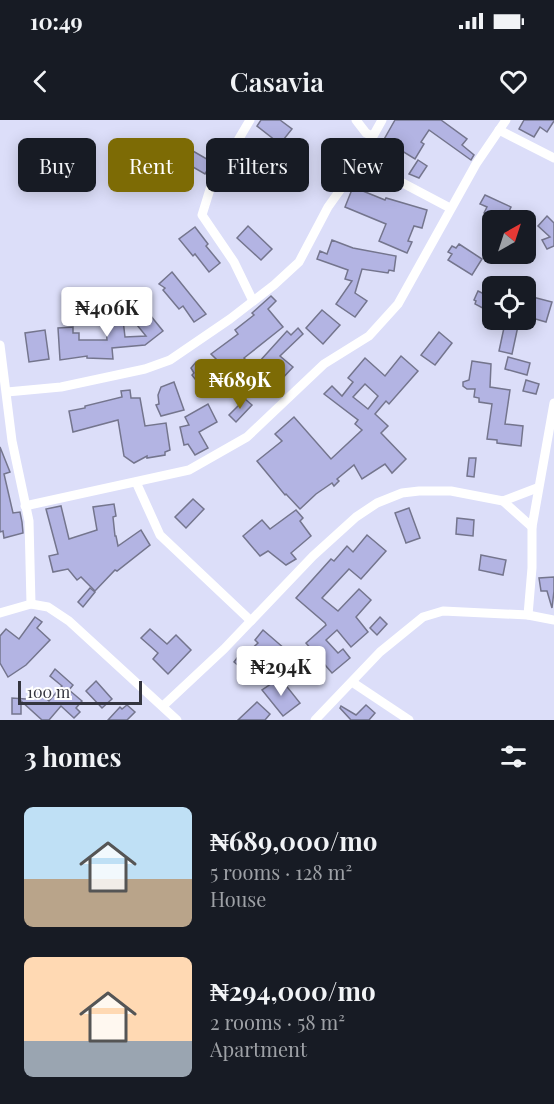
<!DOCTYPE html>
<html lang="en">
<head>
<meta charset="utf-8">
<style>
	:root { --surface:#171b24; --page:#242831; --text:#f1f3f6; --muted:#9ea1a6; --accent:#7d6b05 }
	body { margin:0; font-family:"Playfair Display",serif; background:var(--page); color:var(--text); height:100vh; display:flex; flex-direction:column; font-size:22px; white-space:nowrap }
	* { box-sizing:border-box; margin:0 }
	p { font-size:20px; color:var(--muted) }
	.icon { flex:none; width:33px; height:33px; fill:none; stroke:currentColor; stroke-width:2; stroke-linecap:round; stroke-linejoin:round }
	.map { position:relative; height:600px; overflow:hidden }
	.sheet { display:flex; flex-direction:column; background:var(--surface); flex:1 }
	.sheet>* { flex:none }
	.banner { position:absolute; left:18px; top:18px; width:519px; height:54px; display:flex; gap:12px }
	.needle { width:39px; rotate:39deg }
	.buttons { position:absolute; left:482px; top:90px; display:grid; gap:12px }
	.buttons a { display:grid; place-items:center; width:54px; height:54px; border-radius:9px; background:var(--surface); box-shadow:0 3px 15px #0003; font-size:30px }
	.scale { position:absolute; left:18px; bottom:15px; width:124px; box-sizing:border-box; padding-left:6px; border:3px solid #34353f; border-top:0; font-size:16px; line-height:21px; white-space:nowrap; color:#34353f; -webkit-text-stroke:4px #fff; paint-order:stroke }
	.price { position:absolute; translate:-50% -51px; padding:0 14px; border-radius:6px; background:#fff; color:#222; font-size:20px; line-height:39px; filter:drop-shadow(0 2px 3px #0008) }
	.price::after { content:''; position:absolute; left:50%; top:36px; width:18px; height:14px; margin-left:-9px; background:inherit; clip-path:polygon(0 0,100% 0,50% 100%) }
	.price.selected { background:var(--accent); color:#fff }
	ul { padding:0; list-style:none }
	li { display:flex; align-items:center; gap:18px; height:150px; padding:0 24px }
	li span { display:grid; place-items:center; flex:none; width:168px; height:120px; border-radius:9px; color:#555 }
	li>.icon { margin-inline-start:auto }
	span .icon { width:72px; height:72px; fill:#fffc; stroke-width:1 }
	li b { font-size:26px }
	h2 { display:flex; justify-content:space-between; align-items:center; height:72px; padding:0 24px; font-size:26px }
	.chip { padding:0 21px; border-radius:9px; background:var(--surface); box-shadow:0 3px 15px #0003; font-size:21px; line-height:54px }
	.chip.selected { background:var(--accent); color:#fff }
	.status { display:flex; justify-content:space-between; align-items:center; height:42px; padding:0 30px; background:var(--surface); direction:ltr }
	.status svg { height:16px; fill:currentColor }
	header { display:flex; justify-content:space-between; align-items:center; height:78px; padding:0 24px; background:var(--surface); font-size:27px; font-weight:600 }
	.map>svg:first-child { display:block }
</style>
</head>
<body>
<div class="status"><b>10:49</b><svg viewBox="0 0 49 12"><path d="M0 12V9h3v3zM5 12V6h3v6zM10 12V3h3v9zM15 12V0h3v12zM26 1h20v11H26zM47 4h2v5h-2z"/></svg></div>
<header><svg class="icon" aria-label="back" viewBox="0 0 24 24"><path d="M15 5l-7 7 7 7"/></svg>Casavia<svg class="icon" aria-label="heart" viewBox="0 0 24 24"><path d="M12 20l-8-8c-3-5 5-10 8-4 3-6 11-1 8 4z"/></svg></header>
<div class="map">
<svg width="554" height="600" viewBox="0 0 554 600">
	<rect width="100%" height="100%" fill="#dcdef9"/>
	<g fill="#b3b4e3" stroke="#74758d" stroke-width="1.5" fill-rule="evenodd">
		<polygon points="261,0 280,0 292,9 280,24 257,6"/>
		<polygon points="395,0 441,0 467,19 462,25 474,35 471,40 429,10 421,22 424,24 415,39 399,29 393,39 378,30"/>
		<polygon points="524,0 554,0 554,1 547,12 540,7 534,17 519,9"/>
		<polygon points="186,27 212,42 205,54 179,39"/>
		<polygon points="244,40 268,59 259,70 236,51"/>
		<polygon points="418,40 427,46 419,58 409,54"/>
		<polygon points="353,67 385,80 386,78 427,90 422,108 414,106 408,121 412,122 407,133 379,121 386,104 345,87"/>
		<polygon points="485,75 511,87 505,100 496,100 496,99 484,93 487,87 480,84"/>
		<polygon points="547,96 554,103 554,126 547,129 542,120 550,117 538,106"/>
		<polygon points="248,106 272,129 261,140 237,118"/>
		<polygon points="195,107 208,124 206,126 220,143 209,152 195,134 193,136 179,119"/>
		<polygon points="332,120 353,128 396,136 394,151 389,150 388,153 362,149 355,173 367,181 355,197 336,184 352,161 345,159 348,150 317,139 320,131 327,134"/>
		<polygon points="459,124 482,139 472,155 448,140 452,134 448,132 452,126 456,128"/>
		<polygon points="172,152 206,194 194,202 183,186 179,189 163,170 165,168 159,164"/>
		<polygon points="478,171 486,175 487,172 492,175 492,193 475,184 476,181 474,180"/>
		<polygon points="525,175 552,182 546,202 525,196"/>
		<polygon points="271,176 276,181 268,189 283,207 244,238 248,242 231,254 233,257 206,273 192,255 194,253 191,248 196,242 203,249 216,239 211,234 238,214 235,210 254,195 252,193"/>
		<polygon points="146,190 163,211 145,225 112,228 113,239 87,238 87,236 60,240 58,208 73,207 73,213 79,213 79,220 107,220 105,196 108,196 108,193 122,191 125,217 146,216 133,200"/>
		<polygon points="322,190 340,205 323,224 306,208"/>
		<polygon points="505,203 518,206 512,234 499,231"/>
		<polygon points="298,208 303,214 280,236 293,247 280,261 259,242 287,211 291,215"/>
		<polygon points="45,210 49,239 29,242 25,213"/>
		<polygon points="439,212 452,223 435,245 421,235"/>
		<path d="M401 236 418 251 389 284 386 281 375 294 388 306 381 313 406 339 392 353 385 344 362 359 354 345 337 359 339 361 334 366 332 363 316 374 300 389 286 374 285 375 257 341 282 321 275 314 294 297 331 339 362 310 355 304 358 300 324 274 332 266 342 276 353 262 348 258 365 238 385 256ZM365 264 378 276 368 289 353 277Z"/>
		<polygon points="508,237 530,243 527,255 505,249"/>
		<polygon points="472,241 491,244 490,267 510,270 505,304 523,306 521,326 497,323 497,320 487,319 492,284 479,282 479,278 474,277 475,269 467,269 463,266 463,262 469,260"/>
		<polygon points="526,260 539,264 536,274 523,271"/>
		<polygon points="174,262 184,290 161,296 156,285 159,284 158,275 161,267"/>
		<polygon points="130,270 131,278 140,278 145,306 166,303 170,330 165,332 165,335 147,338 147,336 134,343 124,336 118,300 73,312 69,291 85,288 85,286 122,277 121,271"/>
		<polygon points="245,279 252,285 236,302 229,295"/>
		<polygon points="208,284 217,302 199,312 208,328 195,335 188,324 184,325 180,307 189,305 185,297"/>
		<polygon points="0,327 10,352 4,354 13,393 20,392 22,402 23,413 4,418 3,411 0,412"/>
		<polygon points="469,338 476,338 474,357 467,356"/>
		<polygon points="193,379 204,389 186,408 175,397"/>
		<polygon points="114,384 116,396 113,397 115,416 116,416 118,426 141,410 150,425 117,451 115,450 95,471 81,457 77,460 68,449 53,452 49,436 58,434 46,389 61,386 69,419 97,410 93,387"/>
		<polygon points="409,388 420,418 406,423 395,393"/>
		<polygon points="296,390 303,398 300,401 311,416 291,433 296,439 286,445 268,431 260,436 243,416 262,400 270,409"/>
		<polygon points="457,398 474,400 473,416 456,414"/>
		<polygon points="367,415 386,431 361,459 349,449 322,478 338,491 359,469 371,480 356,497 368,512 351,527 337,510 326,520 338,533 343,529 350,538 332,553 306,523 326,505 325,503 296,478 331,439 334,441 347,426 353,432"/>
		<polygon points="481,435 506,440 503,455 479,450"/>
		<polygon points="554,457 554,471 552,488 547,471 541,471 539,458"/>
		<polygon points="90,468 95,472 83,487 78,482"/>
		<polygon points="35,497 42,502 37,508 50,520 26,545 8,557 0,543 0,516 6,509 19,519"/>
		<polygon points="380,497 387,504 377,515 370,508"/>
		<polygon points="150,509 167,524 176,515 191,530 168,554 153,539 158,533 141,518"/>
		<polygon points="263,510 285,529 276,539 273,536 253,558 234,542 241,533 244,536 258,523 255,520"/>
		<polygon points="55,549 73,565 69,570 82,581 76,588 80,592 74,598 61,586 49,600 42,600 21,581 21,594 12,594 12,578 26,579 36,569 49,581 62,566 50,556"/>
		<polygon points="280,558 300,583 283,596 262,570"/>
		<polygon points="96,561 112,579 102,588 86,571"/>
		<polygon points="257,582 270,594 265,600 238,600"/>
		<polygon points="127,585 135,592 127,600 108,600 120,587 122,589"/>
		<polygon points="366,585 375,593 369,600 351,600 340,588 341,586 356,595"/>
	</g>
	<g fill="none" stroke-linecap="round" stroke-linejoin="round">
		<g stroke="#fff" stroke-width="9">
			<polyline points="250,0 211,66 202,95 234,142 253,181"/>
			<polyline points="356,0 366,13 372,16"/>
			<polyline points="499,10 554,38"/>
			<polyline points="353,52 374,51 397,60 450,88"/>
			<polyline points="0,225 12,321 29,401 31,484"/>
			<polyline points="7,272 61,267 145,249 170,240 230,199 274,165 299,142 328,87 353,52 382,0"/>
			<polyline points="136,362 160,415 251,501"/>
			<polyline points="503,381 532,407"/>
			<polyline points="25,386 189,350 247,317 324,244 369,216 398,184 476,44 506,0"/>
			<polyline points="0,493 31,484 48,487 69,501 177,600"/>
			<polyline points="528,495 532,448 532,407 554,283"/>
			<polyline points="352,562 409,600"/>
			<polyline points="163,586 224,529 313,436 356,397 377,383 402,373 419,371 451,371 503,381 537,368"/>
			<polyline points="315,600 380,532 423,497 443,491 528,495 554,500"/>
		</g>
	</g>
</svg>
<div class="buttons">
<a><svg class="needle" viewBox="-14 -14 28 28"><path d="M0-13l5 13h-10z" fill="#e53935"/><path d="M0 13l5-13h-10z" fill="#9ea1a6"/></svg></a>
<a><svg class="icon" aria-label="locate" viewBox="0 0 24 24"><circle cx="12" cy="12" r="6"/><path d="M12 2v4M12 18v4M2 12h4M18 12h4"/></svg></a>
</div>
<div class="scale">100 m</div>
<b class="price" style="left:107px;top:218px">₦406K</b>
<b class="price selected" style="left:240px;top:290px">₦689K</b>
<b class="price" style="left:281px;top:577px">₦294K</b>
<div class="banner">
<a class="chip">Buy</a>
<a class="chip selected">Rent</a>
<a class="chip">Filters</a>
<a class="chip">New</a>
</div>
</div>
<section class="sheet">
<h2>3 homes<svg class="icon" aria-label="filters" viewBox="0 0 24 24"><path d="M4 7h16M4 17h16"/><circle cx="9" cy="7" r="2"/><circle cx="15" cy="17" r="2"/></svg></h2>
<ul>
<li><span style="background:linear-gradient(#bfe0f5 60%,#b9a48a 0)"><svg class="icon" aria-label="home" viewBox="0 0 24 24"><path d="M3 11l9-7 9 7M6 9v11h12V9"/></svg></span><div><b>₦689,000/mo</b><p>5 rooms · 128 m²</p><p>House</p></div></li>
<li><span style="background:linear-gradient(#ffd9b3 70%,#9aa5b1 0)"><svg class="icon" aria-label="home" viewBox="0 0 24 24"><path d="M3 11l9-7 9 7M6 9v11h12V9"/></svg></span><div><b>₦294,000/mo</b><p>2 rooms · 58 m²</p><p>Apartment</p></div></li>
</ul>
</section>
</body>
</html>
